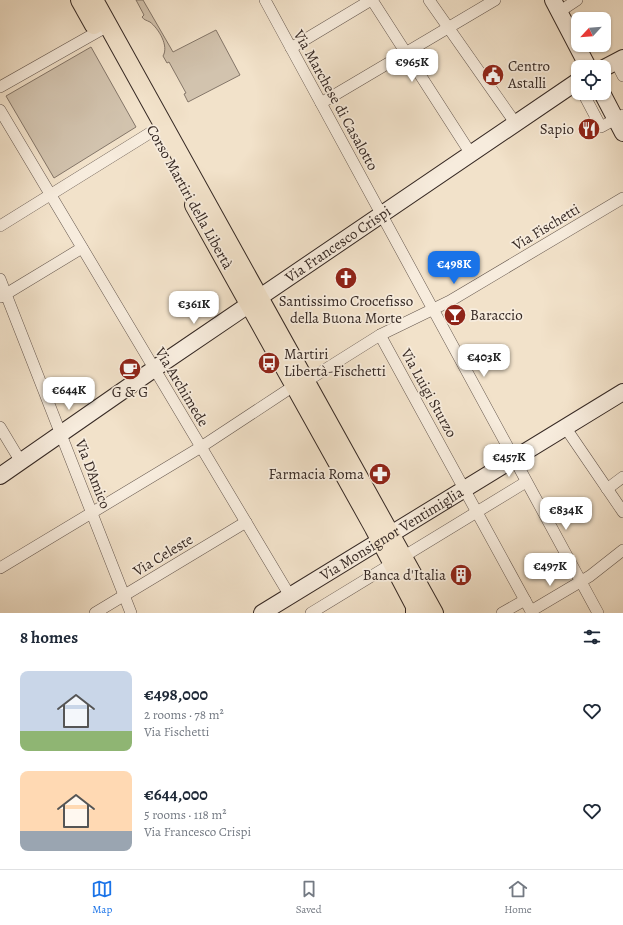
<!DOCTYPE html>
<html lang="en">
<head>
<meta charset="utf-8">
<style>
	:root { --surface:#fff; --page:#f2f2f3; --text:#1f2937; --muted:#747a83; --line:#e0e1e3; --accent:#1a73e8 }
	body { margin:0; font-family:Alegreya,serif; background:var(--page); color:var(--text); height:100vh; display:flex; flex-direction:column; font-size:15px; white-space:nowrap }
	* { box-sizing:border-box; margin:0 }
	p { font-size:13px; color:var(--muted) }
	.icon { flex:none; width:22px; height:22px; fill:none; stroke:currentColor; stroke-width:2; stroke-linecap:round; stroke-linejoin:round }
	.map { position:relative; height:613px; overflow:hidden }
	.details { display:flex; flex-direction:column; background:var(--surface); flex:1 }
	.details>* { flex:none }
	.needle { width:26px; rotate:244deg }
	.tools { position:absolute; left:571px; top:12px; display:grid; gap:8px }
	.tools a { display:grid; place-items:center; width:40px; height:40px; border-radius:8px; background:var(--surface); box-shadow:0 1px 3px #0004; font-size:20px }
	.price { position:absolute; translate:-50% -34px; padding:0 9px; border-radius:8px; background:#fff; color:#222; font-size:13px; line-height:26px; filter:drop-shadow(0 1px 2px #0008) }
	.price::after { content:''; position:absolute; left:50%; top:24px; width:12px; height:9px; margin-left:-6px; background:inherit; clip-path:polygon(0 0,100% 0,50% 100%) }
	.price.active { background:var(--accent); color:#fff }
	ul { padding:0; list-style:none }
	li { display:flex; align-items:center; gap:12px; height:100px; padding:0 20px }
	li span { display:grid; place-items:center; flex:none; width:112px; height:80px; border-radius:8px; color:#555 }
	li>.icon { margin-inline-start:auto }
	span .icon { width:48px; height:48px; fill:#fffc; stroke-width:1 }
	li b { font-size:17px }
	h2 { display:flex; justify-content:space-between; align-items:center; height:48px; padding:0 20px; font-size:17px }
	.menu { display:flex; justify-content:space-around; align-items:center; height:56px; border-top:1px solid var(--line); background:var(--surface); font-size:11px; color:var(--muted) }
	.menu a { display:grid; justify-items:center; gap:2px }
	.menu .active { color:var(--accent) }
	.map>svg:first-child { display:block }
</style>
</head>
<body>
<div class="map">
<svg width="623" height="613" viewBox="0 0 623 613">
	<rect width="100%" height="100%" fill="#f2e2ca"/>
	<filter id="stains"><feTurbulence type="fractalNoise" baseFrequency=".005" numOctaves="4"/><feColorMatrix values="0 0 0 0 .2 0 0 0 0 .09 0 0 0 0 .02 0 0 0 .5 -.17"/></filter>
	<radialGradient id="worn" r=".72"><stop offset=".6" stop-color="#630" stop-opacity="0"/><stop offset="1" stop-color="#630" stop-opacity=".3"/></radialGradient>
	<g fill="#d2c3ae" stroke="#847669">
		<path d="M136 0H143L173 52 216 30 240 75 188 102 184 94 186 93 169 62 167 63 163 56C169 46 159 29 150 22 146 20 144 20 142 17L144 15Z"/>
		<polygon points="91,47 136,127 54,178 6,96"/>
	</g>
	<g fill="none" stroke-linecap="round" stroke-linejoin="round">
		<g stroke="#65574e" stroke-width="12">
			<g id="street">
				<polyline points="265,0 598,613"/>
				<polyline points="372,0 471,154"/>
				<polyline points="429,0 516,124"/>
				<polyline points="559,12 577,0"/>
				<polyline points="291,48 371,0"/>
				<polyline points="616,62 623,76"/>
				<polyline points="0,87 106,27"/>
				<polyline points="583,93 601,127 623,115"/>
				<polyline points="321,103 495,0"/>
				<polyline points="0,110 290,596"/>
				<polyline points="0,226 153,131"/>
				<polyline points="0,279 131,613"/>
				<polyline points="1,297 82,248"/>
				<polyline points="380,335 532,613"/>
				<polyline points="302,384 380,335 450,301 623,198"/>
				<polyline points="0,427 21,462"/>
				<polyline points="565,427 623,512"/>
				<polyline points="607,489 623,477"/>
				<polyline points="0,568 201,447 286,391"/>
				<polyline points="531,611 590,576 623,550"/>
				<polyline points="95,613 246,522"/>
				<polyline points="311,613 526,482"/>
				<polyline points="502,613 525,600"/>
			</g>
		</g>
		<g stroke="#362924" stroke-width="18">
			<g id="secondary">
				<polyline points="553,0 588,67"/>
				<polyline points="604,68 623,58"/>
				<polyline points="602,93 623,133"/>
				<path id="s1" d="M0 476 154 369 578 81"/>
				<path id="s2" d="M262 613 623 392"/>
			</g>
		</g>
		<g stroke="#362924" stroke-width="20">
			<g id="primary">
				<polyline points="80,0 94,25"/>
				<polyline points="94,0 434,613"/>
				<polyline points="194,205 374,528 415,606 415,613"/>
			</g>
		</g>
		<use href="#street" stroke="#f7ecdd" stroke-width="11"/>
		<use href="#secondary" stroke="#f7ecdd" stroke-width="16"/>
		<use href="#primary" stroke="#f2e2ca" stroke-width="18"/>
	</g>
	<defs>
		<g id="civic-disc" transform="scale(1.15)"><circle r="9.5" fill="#8f2418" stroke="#f7ecdd"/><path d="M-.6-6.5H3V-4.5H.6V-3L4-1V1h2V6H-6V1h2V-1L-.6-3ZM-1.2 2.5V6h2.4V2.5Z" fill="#fff"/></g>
		<g id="restaurant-disc" transform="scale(1.15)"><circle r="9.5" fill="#8f2418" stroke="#f7ecdd"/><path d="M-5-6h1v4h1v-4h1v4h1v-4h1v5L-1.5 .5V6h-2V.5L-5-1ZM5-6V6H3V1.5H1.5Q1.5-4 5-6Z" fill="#fff"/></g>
		<g id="church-disc" transform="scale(1.15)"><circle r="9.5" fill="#8f2418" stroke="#f7ecdd"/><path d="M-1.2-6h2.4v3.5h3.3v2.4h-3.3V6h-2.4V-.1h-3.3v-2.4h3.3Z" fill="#fff"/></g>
		<g id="bar-disc" transform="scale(1.15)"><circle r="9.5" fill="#8f2418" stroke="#f7ecdd"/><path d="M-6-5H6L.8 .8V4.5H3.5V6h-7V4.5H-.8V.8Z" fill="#fff"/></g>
		<g id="bus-disc" transform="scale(1.15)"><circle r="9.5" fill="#8f2418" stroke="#f7ecdd"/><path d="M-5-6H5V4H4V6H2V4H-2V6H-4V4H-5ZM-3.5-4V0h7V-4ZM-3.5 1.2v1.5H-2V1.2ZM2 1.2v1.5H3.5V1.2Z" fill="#fff"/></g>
		<g id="cafe-disc" transform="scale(1.15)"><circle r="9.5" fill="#8f2418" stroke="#f7ecdd"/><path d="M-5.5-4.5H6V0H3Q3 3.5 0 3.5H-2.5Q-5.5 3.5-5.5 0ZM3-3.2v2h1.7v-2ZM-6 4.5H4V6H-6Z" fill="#fff"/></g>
		<g id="pharmacy-disc" transform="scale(1.15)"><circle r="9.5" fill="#8f2418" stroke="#f7ecdd"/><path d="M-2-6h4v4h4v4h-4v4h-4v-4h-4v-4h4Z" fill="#fff"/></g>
		<g id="building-disc" transform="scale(1.15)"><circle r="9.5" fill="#8f2418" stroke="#f7ecdd"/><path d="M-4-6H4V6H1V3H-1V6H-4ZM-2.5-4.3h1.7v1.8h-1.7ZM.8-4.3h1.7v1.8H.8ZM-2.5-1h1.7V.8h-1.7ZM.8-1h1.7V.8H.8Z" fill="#fff"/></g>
	</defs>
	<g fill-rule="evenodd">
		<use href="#civic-disc" x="493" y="75"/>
		<use href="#restaurant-disc" x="589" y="129"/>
		<use href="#church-disc" x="346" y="278"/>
		<use href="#bar-disc" x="455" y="315"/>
		<use href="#bus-disc" x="269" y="363"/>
		<use href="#cafe-disc" x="130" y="369"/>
		<use href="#pharmacy-disc" x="380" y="474"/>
		<use href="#building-disc" x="461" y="575"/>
	</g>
	<g text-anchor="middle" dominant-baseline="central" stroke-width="3.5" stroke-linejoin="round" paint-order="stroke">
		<g font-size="15" fill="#362924" stroke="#f7ecdd" text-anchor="start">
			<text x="508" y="66">Centro<tspan x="508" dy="17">Astalli</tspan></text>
			<text x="574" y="129" text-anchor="end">Sapio</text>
			<text x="346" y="301" text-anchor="middle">Santissimo Crocefisso<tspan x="346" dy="17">della Buona Morte</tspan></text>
			<text x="470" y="315">Baraccio</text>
			<text x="284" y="354">Martiri<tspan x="284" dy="17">Libertà-Fischetti</tspan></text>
			<text x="130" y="392" text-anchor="middle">G &amp; G</text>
			<text x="364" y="474" text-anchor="end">Farmacia Roma</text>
			<text x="446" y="575" text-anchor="end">Banca d'Italia</text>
		</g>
		<g font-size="15" fill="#362924" stroke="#f7ecdd">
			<text transform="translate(336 100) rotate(61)">Via Marchese di Casalotto</text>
			<text transform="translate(190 197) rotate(61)">Corso Martiri della Libertà</text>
			<text transform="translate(546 227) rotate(-31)">Via Fischetti</text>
			<text stroke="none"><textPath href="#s1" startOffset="410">Via Francesco Crispi</textPath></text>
			<text transform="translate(182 387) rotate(59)">Via Archimede</text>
			<text transform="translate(429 393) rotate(61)">Via Luigi Sturzo</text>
			<text transform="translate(93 474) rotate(69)">Via D'Amico</text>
			<text stroke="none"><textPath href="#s2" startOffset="152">Via Monsignor Ventimiglia</textPath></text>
			<text transform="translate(163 555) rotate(-31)">Via Celeste</text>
		</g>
	</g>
	<rect width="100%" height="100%" filter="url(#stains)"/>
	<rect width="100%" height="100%" fill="url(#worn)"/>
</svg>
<div class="tools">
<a><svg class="needle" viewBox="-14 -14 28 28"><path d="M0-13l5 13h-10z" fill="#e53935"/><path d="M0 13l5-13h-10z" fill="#747a83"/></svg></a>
<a><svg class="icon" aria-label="locate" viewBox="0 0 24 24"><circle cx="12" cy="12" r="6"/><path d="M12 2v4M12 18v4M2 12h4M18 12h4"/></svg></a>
</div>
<b class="price" style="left:412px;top:83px">€965K</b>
<b class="price active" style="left:454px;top:285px">€498K</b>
<b class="price" style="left:194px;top:325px">€361K</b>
<b class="price" style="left:484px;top:378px">€403K</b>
<b class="price" style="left:69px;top:411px">€644K</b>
<b class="price" style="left:509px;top:478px">€457K</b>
<b class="price" style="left:566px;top:531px">€834K</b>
<b class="price" style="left:550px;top:587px">€497K</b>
</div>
<section class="details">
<h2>8 homes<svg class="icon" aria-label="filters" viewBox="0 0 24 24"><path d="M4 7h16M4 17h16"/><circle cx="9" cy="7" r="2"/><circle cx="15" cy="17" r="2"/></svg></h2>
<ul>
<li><span style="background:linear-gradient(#c9d6e8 75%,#8fb573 0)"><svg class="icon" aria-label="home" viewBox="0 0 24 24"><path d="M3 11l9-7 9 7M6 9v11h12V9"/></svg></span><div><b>€498,000</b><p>2 rooms · 78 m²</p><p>Via Fischetti</p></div><svg class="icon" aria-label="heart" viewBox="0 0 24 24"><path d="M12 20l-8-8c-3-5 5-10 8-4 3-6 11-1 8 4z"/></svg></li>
<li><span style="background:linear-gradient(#ffd9b3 75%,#9aa5b1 0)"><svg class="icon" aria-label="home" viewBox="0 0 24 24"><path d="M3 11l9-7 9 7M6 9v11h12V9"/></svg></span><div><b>€644,000</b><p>5 rooms · 118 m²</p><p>Via Francesco Crispi</p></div><svg class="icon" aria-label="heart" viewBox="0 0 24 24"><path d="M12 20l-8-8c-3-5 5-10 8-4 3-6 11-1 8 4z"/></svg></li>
</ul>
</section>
<nav class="menu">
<a class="active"><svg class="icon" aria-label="map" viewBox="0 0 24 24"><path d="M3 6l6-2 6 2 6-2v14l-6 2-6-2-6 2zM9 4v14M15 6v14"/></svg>Map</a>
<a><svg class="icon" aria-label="saved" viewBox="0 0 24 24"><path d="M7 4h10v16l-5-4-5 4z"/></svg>Saved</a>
<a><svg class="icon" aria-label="home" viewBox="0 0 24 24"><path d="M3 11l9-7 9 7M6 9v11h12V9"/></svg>Home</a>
</nav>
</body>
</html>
